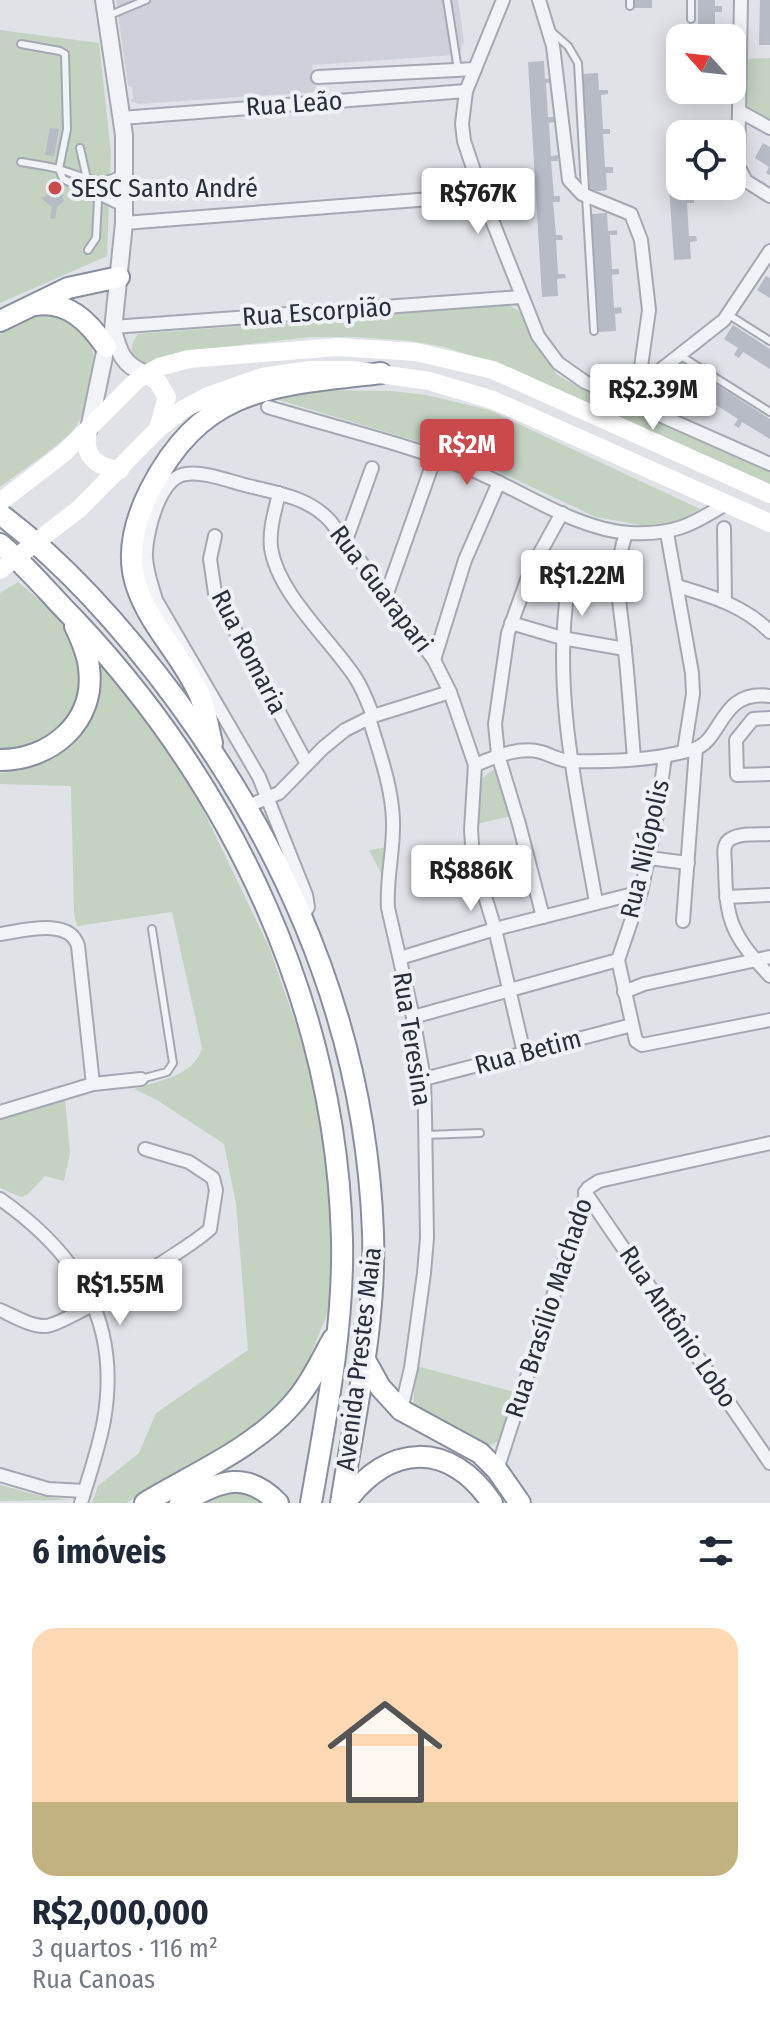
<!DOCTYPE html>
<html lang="pt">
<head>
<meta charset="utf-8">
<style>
	:root { --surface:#fff; --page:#f2f2f3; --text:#1f2937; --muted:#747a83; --line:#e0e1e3; --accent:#c9494c }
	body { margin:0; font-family:"Fira Sans Condensed",sans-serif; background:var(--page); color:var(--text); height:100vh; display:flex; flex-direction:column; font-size:30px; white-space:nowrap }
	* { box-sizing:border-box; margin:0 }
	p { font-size:26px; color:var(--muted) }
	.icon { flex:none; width:44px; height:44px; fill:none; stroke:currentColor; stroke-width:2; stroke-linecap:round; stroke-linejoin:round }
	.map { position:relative; height:1503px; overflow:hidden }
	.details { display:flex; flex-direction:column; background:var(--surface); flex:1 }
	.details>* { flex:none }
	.needle { width:52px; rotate:297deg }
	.tools { position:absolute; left:666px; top:24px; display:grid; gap:16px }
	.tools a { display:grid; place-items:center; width:80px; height:80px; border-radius:16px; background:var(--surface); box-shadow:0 4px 20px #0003; font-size:40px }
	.price { position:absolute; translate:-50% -68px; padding:0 18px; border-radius:8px; background:#fff; color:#222; font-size:26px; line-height:52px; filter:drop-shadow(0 2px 4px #0008) }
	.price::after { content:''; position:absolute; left:50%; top:48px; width:24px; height:18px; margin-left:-12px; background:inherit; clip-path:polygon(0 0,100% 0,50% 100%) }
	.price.selected { background:var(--accent); color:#fff }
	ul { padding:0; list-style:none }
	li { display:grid; align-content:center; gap:16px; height:424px; padding:0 32px }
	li+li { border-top:2px solid var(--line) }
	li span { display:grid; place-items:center; height:248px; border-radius:24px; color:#555 }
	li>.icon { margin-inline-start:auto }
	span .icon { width:144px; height:144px; fill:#fffc; stroke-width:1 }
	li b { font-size:34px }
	h2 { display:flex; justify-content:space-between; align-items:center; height:96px; padding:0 32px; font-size:34px }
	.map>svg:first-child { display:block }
</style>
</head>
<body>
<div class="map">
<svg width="770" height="1503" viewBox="0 0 770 1503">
	<rect width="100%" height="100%" fill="#e0e2e8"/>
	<polygon fill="#ced1da" points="116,0 458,0 464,42 459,54 455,55 312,65 317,92 138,104 130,101 133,98 132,87 128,86"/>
	<g fill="#c3d2c1">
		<polygon points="0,30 99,43 111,153 107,256 0,303"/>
		<polygon points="770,58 770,123 747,110 745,103 745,59"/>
		<path d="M509 305 520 312 557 375 582 389 770 470V484L506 366 444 347 411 341 357 337H310L180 352 145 364C129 357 128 348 138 334Z"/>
		<path d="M60 315C73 323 86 331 91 345 99 363 87 414 74 429 58 447 21 471 0 487V334L35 316Z"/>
		<polygon points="307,390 391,391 426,395 489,410 700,509 670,525 646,526 596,517 463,455 269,397"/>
		<path d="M18 582C37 598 58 614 70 636 100 691 60 750 0 749V593Z"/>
		<path d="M91 652 148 721 195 793 269 947 300 1036 328 1138 334 1262 328 1312 306 1366 290 1393 272 1413 246 1432 126 1503H92L98 1486 139 1453 156 1413 248 1350 236 1203 224 1144 157 1100 134 1089C160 1080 193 1077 202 1048L172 912 77 926 74 913 71 786 0 784V773C28 772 73 758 82 726 88 703 88 676 91 652Z"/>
		<polygon points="493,770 497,772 511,816 477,824 481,779"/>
		<polygon points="389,847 384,875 382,875 369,850"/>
		<polygon points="65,1099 70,1153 64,1181 45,1176 27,1195 21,1197 0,1188 0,1119"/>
		<polygon points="416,1366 515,1392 499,1441 485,1448 413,1408"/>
		<polygon points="0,1485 41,1496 69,1500 0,1501"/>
		<polygon points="246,1490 269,1503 196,1503 216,1493"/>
	</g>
	<g fill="#b7bbc5">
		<polygon points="635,0 652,0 652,8 634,8"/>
		<polygon points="698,0 715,0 715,6 722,6 722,12 715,12 715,29 698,29"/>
		<polygon points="760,0 770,0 770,45 759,45"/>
		<polygon points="544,61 545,79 553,78 553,83 546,83 548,117 555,117 556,122 549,123 551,156 558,155 558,161 551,161 554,196 560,196 560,202 553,202 556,235 562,235 563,240 556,240 558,274 565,274 566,278 557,279 558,296 542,297 528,62"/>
		<polygon points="598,73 599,90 608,90 608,94 601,95 603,129 610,129 610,134 603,134 605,167 613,167 613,173 606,173 607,190 590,192 583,74"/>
		<polygon points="50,128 59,129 54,156 45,155"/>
		<polygon points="680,142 680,186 686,186 687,198 694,197 694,203 687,203 689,236 696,236 697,241 690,242 691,259 674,260 666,143"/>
		<polygon points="763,143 770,147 770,175 766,173 769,167 755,158"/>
		<polygon points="60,190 64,201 57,207 55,219 50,218 52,207 41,198"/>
		<polygon points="607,213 608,231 617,230 617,235 610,235 612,269 619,269 619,274 612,275 614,308 621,307 622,313 615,314 616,331 599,332 591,214"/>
		<polygon points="766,276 770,278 770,298 757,290"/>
		<polygon points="733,325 770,349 770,369 743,352 739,358 734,355 738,348 724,339"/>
		<polygon points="700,374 770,419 770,439 742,422 739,428 734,425 738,419 710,401 706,407 701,404 705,398 691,388"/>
	</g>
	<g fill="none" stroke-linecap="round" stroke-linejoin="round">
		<g stroke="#a5a8b2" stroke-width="10">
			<g id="service">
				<polyline points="447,0 458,70"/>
				<polyline points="630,6 630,0"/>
				<polyline points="110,15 146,0"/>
				<polyline points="691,19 691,0"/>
				<polyline points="552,32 568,46 578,63 585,189"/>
				<polyline points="21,44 60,51 65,54 67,129 59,169 63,179 121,207"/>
				<polyline points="80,148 87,179"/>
				<path d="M21 162C34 164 47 166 59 169 79 175 100 188 120 174"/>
				<polyline points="586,196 594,331"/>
				<polyline points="88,250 96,238 99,181"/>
				<polyline points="729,315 770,341"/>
				<polyline points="681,356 770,412"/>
				<polyline points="141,1079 167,1072 173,1063 152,929"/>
				<polyline points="425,1135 480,1133"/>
			</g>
		</g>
		<g stroke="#a5a8b2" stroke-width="16">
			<g id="minor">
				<polyline points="503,0 466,91 462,124 464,141 482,195 538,336 558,363 585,382 770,464"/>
				<polyline points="539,0 553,46 569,180 582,194 631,214 641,240 649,310 638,388"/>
				<polyline points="741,0 738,166 746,181 770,196"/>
				<polyline points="318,77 475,69"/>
				<polyline points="739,111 770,128"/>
				<polyline points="121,118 466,91"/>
				<polyline points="124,223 482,195"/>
				<polyline points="113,327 521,297"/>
				<polyline points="635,390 724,320 770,251"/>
				<path d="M268 407C334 427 402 443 467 468 517 487 575 530 630 533 674 535 689 526 726 504"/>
				<path d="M279 493C275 511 269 529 271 548 278 594 330 639 355 677 363 689 368 703 373 716"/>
				<polyline points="724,528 725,601"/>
				<path d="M626 533C611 579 621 605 625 651 629 687 631 723 634 758"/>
				<polyline points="667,533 692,673 693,694 684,751"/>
				<polyline points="215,536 210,559 215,593 307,764"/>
				<polyline points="345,543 372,468"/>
				<path d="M677 586C711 596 745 606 770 632"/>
				<polyline points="386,596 435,457"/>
				<polyline points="511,623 562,638 625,649"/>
				<polyline points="434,660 465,560 499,482"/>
				<path d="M369 718C379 752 392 786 393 821 394 850 386 879 388 908L413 1017 424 1079 425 1116 427 1238 424 1273 411 1368 401 1410"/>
				<polyline points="770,718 753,719 736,740 737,775 770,774"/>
				<polyline points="665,756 657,815 641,892 618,960 636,1041 642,1045 770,1020"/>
				<path d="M475 765C495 757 519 746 541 752 551 755 560 761 570 761 610 762 655 761 694 749 723 741 719 689 770 696"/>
				<polyline points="248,806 279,793 323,748 345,730 373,716 450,692"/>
				<path d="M770 834C758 835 737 832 728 841 722 847 725 858 725 865 726 922 731 934 770 976"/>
				<polyline points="649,858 688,863"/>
				<polyline points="726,897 770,895"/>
				<path d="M596 902C578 799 552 693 568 588L572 584 617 593"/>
				<path d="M303 916 308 907 306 895 259 777 156 600C152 586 147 573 146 558 145 535 159 477 186 474 207 471 233 483 253 487 282 494 311 499 331 522L434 660 450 692 475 765 471 830 473 857 495 929 524 1053"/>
				<polyline points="543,917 519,824 498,755 495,724 508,633 531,569 562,513"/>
				<polyline points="683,921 696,749"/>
				<path d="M0 934C22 931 70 917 78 946L93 1084"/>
				<polyline points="400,958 495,929 641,892"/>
				<polyline points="624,992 644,984 770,957"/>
				<polyline points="413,1017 618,960"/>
				<polyline points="424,1079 632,1025"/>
				<polyline points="0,1112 93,1084 141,1079"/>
				<polyline points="585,1192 770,1463"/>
				<path d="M0 1199C78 1254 121 1321 104 1420 99 1448 89 1476 81 1503"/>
				<path d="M0 1310C14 1316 31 1327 46 1326 67 1324 192 1246 210 1229L216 1190 213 1178 189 1162 145 1149"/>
				<polyline points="497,1470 588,1188 599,1181 770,1143"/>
				<polyline points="0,1475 48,1489 84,1491"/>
			</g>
		</g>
		<g stroke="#a5a8b2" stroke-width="20">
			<g id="tertiary">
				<path d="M113 330C119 353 123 365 146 374"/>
				<polyline points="89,429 106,347 113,330 124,223 124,135 104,0"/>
			</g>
		</g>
		<g stroke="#888e9e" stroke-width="24">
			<g id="trunk">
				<path d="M35 305C68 300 89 322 106 347"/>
				<polyline points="0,321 68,288 119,277"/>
				<path d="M0 514C69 566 127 633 178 702 293 860 366 1036 373 1233 376 1323 355 1414 341 1503"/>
				<path d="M0 544C28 567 50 595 76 621 234 789 336 1007 342 1239 344 1328 326 1416 311 1503"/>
				<path d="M212 743C208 728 206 710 200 696 183 656 149 626 136 584 126 552 135 520 150 490 204 384 276 386 381 373"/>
				<path d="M0 760C51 760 96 722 89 668 88 654 81 639 75 626"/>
				<polyline points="364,1358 380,1387 401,1410 480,1453 497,1470 520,1503"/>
				<path d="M145 1503C193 1474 252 1449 290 1407 309 1387 320 1362 333 1339"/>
				<path d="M180 1503C217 1484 243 1467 278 1503"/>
				<path d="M345 1503C388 1443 450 1440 492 1503"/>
			</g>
		</g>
		<use href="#service" stroke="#f2f3f7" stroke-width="6"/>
		<use href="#minor" stroke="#f2f3f7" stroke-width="12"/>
		<use href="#tertiary" stroke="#f2f3f7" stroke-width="16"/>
		<g stroke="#fff" stroke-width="18">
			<polyline points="146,374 158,382 167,397 158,429"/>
			<path d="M88 431C82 456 96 467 120 470"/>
			<polyline points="0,502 65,452 138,379 159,367 189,359 337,347 416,352 493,370 770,494"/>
			<polyline points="79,509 158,429 182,410 208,396 262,377 310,370 352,370 429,381 493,400 770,523"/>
		</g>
		<use href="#trunk" stroke="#fff" stroke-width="20"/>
		<polyline stroke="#fff" stroke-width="18" points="0,570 79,509"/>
	</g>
	<circle fill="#c9494c" stroke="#eff1f6" stroke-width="3" cx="55" cy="188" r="8"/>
	<g text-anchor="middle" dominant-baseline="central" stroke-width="8" stroke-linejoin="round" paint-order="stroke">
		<g font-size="26" fill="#292e3f" stroke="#eff1f6">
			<text transform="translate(294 104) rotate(-4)">Rua Leão</text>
			<text transform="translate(317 312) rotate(-4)">Rua Escorpião</text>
			<text transform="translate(381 589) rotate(53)">Rua Guarapari</text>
			<text transform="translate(249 652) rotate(63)">Rua Romaria</text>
			<text transform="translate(645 849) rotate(-77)">Rua Nilópolis</text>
			<text transform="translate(412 1039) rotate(81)">Rua Teresina</text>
			<text transform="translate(528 1052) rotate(-15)">Rua Betim</text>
			<text transform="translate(549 1308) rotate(-72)">Rua Brasílio Machado</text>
			<text transform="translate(678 1327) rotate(56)">Rua Antônio Lobo</text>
			<text transform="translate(359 1359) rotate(-83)">Avenida Prestes Maia</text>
		</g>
		<g font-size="26" fill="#292e3f" stroke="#eff1f6" text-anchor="start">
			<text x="71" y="188">SESC Santo André</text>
		</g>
	</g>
</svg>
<div class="tools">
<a><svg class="needle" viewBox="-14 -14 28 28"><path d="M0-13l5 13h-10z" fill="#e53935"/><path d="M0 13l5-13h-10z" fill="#747a83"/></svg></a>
<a><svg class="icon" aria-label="locate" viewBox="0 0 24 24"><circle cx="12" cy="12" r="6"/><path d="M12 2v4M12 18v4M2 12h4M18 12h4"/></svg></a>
</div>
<b class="price" style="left:478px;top:236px">R$767K</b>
<b class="price" style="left:653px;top:432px">R$2.39M</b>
<b class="price selected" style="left:467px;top:487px">R$2M</b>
<b class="price" style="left:582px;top:618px">R$1.22M</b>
<b class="price" style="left:471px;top:913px">R$886K</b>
<b class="price" style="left:120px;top:1327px">R$1.55M</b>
</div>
<section class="details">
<h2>6 imóveis<svg class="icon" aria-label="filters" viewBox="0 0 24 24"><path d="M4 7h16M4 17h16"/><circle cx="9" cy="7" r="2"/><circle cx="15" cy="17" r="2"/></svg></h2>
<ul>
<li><span style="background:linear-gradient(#ffd9b3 70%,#c2b280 0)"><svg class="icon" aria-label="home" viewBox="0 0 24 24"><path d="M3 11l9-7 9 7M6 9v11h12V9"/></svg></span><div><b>R$2,000,000</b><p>3 quartos · 116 m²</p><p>Rua Canoas</p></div></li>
</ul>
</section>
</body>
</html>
